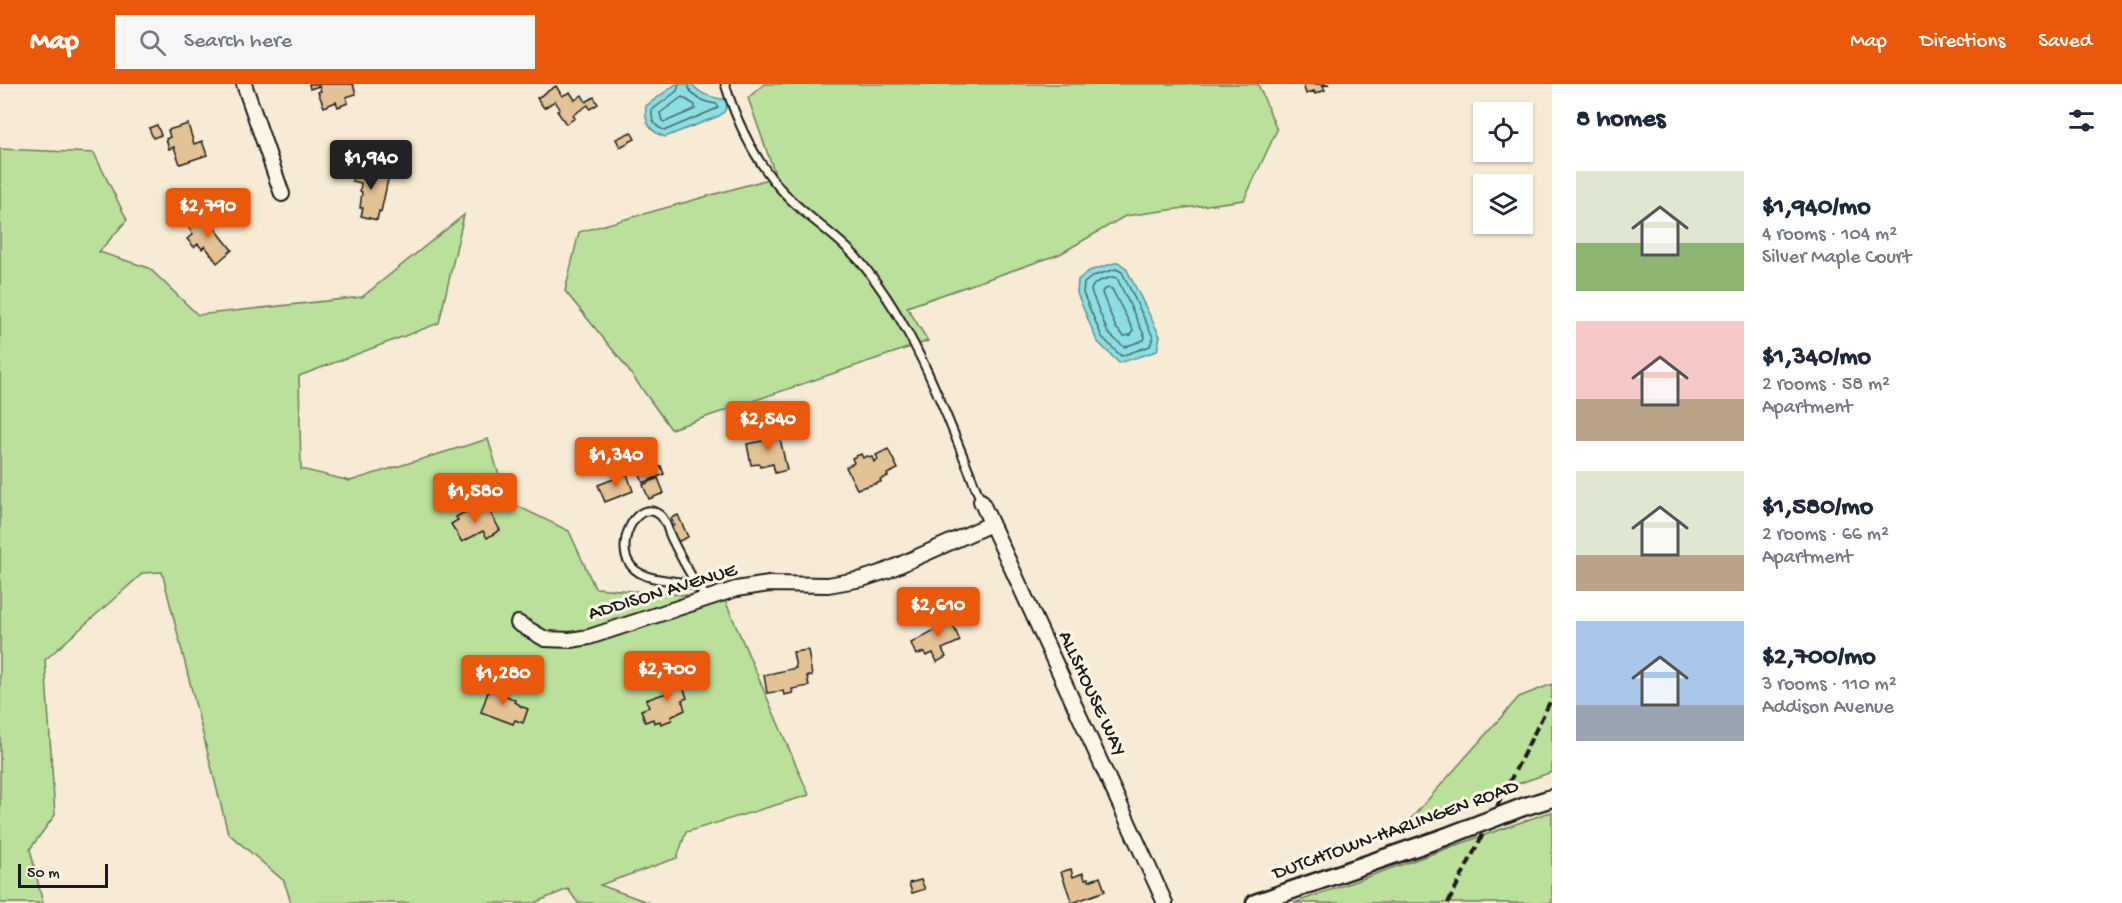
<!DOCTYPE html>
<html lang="en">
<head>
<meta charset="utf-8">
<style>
	:root { --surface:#fff; --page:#f6f6f7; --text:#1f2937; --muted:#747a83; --accent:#ea580c }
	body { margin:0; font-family:"Gochi Hand",sans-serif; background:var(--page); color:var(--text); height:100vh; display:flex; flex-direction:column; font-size:22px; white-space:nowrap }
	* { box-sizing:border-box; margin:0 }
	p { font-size:20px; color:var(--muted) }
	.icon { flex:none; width:33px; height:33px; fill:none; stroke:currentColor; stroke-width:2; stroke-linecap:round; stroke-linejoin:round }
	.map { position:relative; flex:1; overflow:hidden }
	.panel { display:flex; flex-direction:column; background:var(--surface); width:570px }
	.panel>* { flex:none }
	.fabs { position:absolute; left:1473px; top:18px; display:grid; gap:12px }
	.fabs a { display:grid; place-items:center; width:60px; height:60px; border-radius:0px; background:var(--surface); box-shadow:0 2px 4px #0004; font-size:30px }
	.scale { position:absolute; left:18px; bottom:15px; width:90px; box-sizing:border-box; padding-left:6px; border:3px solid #1c1c1c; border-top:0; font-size:16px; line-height:21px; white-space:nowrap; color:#1c1c1c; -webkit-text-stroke:4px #fcf5e5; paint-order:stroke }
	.price { position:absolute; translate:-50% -51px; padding:0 14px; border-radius:6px; background:var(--accent); color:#fff; font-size:20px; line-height:39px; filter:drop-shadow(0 2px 3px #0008) }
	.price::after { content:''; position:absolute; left:50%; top:36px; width:18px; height:14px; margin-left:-9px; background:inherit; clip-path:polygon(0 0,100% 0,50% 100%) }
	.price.current { background:#222; color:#fff }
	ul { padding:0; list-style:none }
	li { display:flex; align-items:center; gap:18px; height:150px; padding:0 24px }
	li span { display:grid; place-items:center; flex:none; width:168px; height:120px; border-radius:0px; color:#555 }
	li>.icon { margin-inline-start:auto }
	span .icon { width:72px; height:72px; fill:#fffc; stroke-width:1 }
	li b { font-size:26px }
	h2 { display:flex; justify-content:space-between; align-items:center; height:72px; padding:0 24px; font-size:26px }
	header { display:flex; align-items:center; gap:36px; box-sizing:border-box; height:84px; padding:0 30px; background:var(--accent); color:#fff }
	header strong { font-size:28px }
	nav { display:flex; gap:33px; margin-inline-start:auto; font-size:21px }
	.search { width:420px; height:54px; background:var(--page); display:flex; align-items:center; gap:15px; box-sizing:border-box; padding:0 21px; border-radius:0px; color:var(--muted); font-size:22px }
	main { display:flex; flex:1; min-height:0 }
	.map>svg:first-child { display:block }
</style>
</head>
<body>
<header>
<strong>Map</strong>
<div class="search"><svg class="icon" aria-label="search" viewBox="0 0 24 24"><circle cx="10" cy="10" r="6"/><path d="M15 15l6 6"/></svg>Search here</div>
<nav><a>Map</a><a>Directions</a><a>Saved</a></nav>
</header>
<main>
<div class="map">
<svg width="1552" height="819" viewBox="0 0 1552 819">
	<rect width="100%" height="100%" fill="#f7ebd5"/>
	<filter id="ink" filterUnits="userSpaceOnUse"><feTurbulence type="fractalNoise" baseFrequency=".0167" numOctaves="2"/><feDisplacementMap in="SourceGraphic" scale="12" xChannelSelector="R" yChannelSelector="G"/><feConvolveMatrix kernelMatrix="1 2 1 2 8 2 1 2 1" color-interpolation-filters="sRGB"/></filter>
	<g filter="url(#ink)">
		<g fill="#bbe09b" stroke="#6c7e5c" stroke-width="1.5">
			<polygon points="764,0 1258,0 1277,46 1244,116 1125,132 1060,170 907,223 928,257 671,345 621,276 565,207 579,148 776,93 748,14"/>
			<polygon points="0,65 94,69 127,136 99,168 149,184 198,231 362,213 464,131 439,239 299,292 301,385 350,397 488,355 507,417 569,447 595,504 724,514 809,711 686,748 677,774 600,801 650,819 578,819 568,805 534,819 291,819 284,797 228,749 162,488 143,489 45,576 55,731 30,765 43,819 0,819"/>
			<polygon points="1552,600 1552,688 1408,738 1519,613"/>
			<polygon points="1552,728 1552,819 1294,819 1544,730"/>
		</g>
		<g fill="#8cdee2" stroke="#5f9093" stroke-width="1.5">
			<path d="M676 0H692C701 12 712 13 726 16L728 20 724 28 719 32 665 53C650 48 644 37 646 22Z"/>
			<polygon points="1118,178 1126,184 1160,252 1157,267 1119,279 1097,257 1077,209 1078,196 1089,187"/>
		</g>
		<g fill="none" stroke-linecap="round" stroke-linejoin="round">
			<g stroke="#496a6b" stroke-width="1.5">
				<path d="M679 0 677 7 652 26C651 36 656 45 666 46L718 24 717 20C704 18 690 14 688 0"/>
				<polygon points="682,13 695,21 695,25 665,38 662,37 660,29"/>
				<polygon points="1116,185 1122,188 1153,253 1150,262 1121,272 1102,253 1083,209 1084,199 1093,192"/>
				<path d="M1112 193 1117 194 1145 253 1144 256 1124 263 1108 249 1091 207C1092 197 1104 196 1112 193Z"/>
				<polygon points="1109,204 1112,205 1133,246 1131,251 1124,252 1116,244 1102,209 1103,206"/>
			</g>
		</g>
		<g fill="#e3c295" stroke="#1c1c1c" stroke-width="1.5">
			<polygon points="309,0 353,0 356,10 346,13 348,19 338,23 336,18 324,23 318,8 321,7 319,2 310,5"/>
			<polygon points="1303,0 1329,0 1323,2 1325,6 1315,10 1314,7 1306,10"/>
			<polygon points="556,2 562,12 570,8 575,16 582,11 586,18 594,13 598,20 590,25 588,21 573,31 575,34 566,40 557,27 560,25 555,17 544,24 537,14"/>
			<polygon points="188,40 194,60 202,57 207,71 180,80 174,63 169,65 166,55 170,53 168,46"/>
			<polygon points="157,41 161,51 153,54 149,44"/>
			<polygon points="631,48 635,55 620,63 616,55"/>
			<polygon points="355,82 389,91 381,128 379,127 377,136 361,132 363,124 360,124 362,108 360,107 361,99 352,97"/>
			<polygon points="206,133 232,166 217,179 205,162 202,165 198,160 194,163 187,155 193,150 187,141 195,134 199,139"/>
			<polygon points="774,342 775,351 779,350 787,386 775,389 773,380 760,383 759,380 751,381 747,360 767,356 765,344"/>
			<polygon points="888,365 898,385 887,390 888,392 880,396 881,398 857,405 846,383 854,379 852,374 861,370 863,374 867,372 872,373 874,378 878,375 876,371"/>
			<polygon points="661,382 664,390 643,399 640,391"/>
			<polygon points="627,390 633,407 605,418 598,401"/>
			<polygon points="658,394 664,409 649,415 643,401"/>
			<polygon points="486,421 500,446 487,454 483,447 462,458 451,440 458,436 456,433 467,427 469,430"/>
			<polygon points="678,431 688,453 677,458 670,443 674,441 671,434"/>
			<polygon points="947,527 960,557 942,565 946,573 937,578 933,569 926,572 924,568 916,571 911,559 938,544 933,533"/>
			<polygon points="808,566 812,592 807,592 809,602 792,605 793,609 784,611 783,607 767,609 764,591 796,584 793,568"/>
			<polygon points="678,588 687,614 682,616 685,626 671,633 672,636 661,640 660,637 654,639 653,635 645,638 641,626 649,623 646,616 669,608 664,593"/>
			<polygon points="492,597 504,601 501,609 515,616 514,618 520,621 520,622 528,625 523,639 515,636 513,640 481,628"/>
			<polygon points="1071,785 1073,793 1083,789 1085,795 1088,794 1089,797 1100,793 1105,807 1072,819 1061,788"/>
			<polygon points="921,796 925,805 912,809 909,799"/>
		</g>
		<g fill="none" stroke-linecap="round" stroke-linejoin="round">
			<g stroke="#1c1c1c" stroke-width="11">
				<g id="service">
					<path d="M725 0C738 42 758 83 789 114 813 138 842 155 863 181 919 250 948 336 981 417"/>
					<path d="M698 504C689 487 678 469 670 451 667 444 666 436 660 431 638 413 617 456 628 477 641 502 679 492 699 504 702 507 705 511 709 514"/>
				</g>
			</g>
			<g stroke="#1c1c1c" stroke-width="18">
				<g id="minor">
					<polyline points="244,0 282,110"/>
					<polyline points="981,417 1165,819"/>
					<polyline points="518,539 545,555 571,556 589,553 736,505 769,500 828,501 862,495 886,487 991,440"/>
				</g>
			</g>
			<g stroke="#1c1c1c" stroke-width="21">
				<g id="tertiary">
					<polyline points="1523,723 1552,714"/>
					<polyline points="1255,819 1445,753"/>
				</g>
			</g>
			<use href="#service" stroke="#fcf5e5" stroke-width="7"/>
			<use href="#minor" stroke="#fcf5e5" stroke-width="14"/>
			<use href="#tertiary" stroke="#fcf5e5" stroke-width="16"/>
			<polyline stroke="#1c1c1c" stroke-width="4" stroke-dasharray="9 4.5" stroke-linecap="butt" points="1448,819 1552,614"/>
			<g stroke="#1c1c1c" stroke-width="21" stroke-linecap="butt">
				<polyline id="tertiary-bridge" points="1445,753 1523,723"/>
			</g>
			<use href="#tertiary-bridge" stroke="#fcf5e5" stroke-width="16"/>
		</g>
	</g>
	<g text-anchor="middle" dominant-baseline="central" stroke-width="6" stroke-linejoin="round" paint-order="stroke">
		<g font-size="20" fill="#1c1c1c" stroke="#fcf5e5">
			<text transform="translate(663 509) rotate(-17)">ADDISON AVENUE</text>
			<text transform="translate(1091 610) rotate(65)">ALLSHOUSE WAY</text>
			<text transform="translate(1396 747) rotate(-20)">DUTCHTOWN-HARLINGEN ROAD</text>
		</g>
	</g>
</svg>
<div class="fabs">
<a><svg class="icon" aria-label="locate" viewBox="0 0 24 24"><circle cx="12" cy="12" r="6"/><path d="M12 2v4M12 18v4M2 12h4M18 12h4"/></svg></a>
<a><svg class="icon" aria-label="layers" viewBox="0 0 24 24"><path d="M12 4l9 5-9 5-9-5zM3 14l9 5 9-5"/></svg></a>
</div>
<div class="scale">50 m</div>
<b class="price current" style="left:371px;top:107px">$1,940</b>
<b class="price" style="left:208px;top:155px">$2,790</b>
<b class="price" style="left:768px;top:368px">$2,540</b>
<b class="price" style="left:616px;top:404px">$1,340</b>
<b class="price" style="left:475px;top:440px">$1,580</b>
<b class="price" style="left:938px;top:554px">$2,610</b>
<b class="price" style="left:667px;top:618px">$2,700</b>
<b class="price" style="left:503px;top:622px">$1,280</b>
</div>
<section class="panel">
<h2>8 homes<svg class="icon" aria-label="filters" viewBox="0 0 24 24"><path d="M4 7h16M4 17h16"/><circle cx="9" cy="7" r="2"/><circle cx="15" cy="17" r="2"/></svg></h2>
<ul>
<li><span style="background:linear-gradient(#dfe7d0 60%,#8fb573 0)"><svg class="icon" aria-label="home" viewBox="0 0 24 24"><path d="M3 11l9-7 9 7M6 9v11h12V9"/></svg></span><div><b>$1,940/mo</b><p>4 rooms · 104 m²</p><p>Silver Maple Court</p></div></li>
<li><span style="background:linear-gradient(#f6c9c9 65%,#b9a48a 0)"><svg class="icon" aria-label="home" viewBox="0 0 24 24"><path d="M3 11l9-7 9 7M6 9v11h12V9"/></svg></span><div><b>$1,340/mo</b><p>2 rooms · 58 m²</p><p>Apartment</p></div></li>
<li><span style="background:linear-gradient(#dfe7d0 70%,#b9a48a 0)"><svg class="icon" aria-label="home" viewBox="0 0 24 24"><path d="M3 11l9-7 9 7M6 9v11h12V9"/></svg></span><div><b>$1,580/mo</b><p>2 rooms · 66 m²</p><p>Apartment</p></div></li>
<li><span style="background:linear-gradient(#a9c7e8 70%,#9aa5b1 0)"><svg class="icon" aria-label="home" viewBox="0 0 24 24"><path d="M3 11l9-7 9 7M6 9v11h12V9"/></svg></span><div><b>$2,700/mo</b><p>3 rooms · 110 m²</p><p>Addison Avenue</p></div></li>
</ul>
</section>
</main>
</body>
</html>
